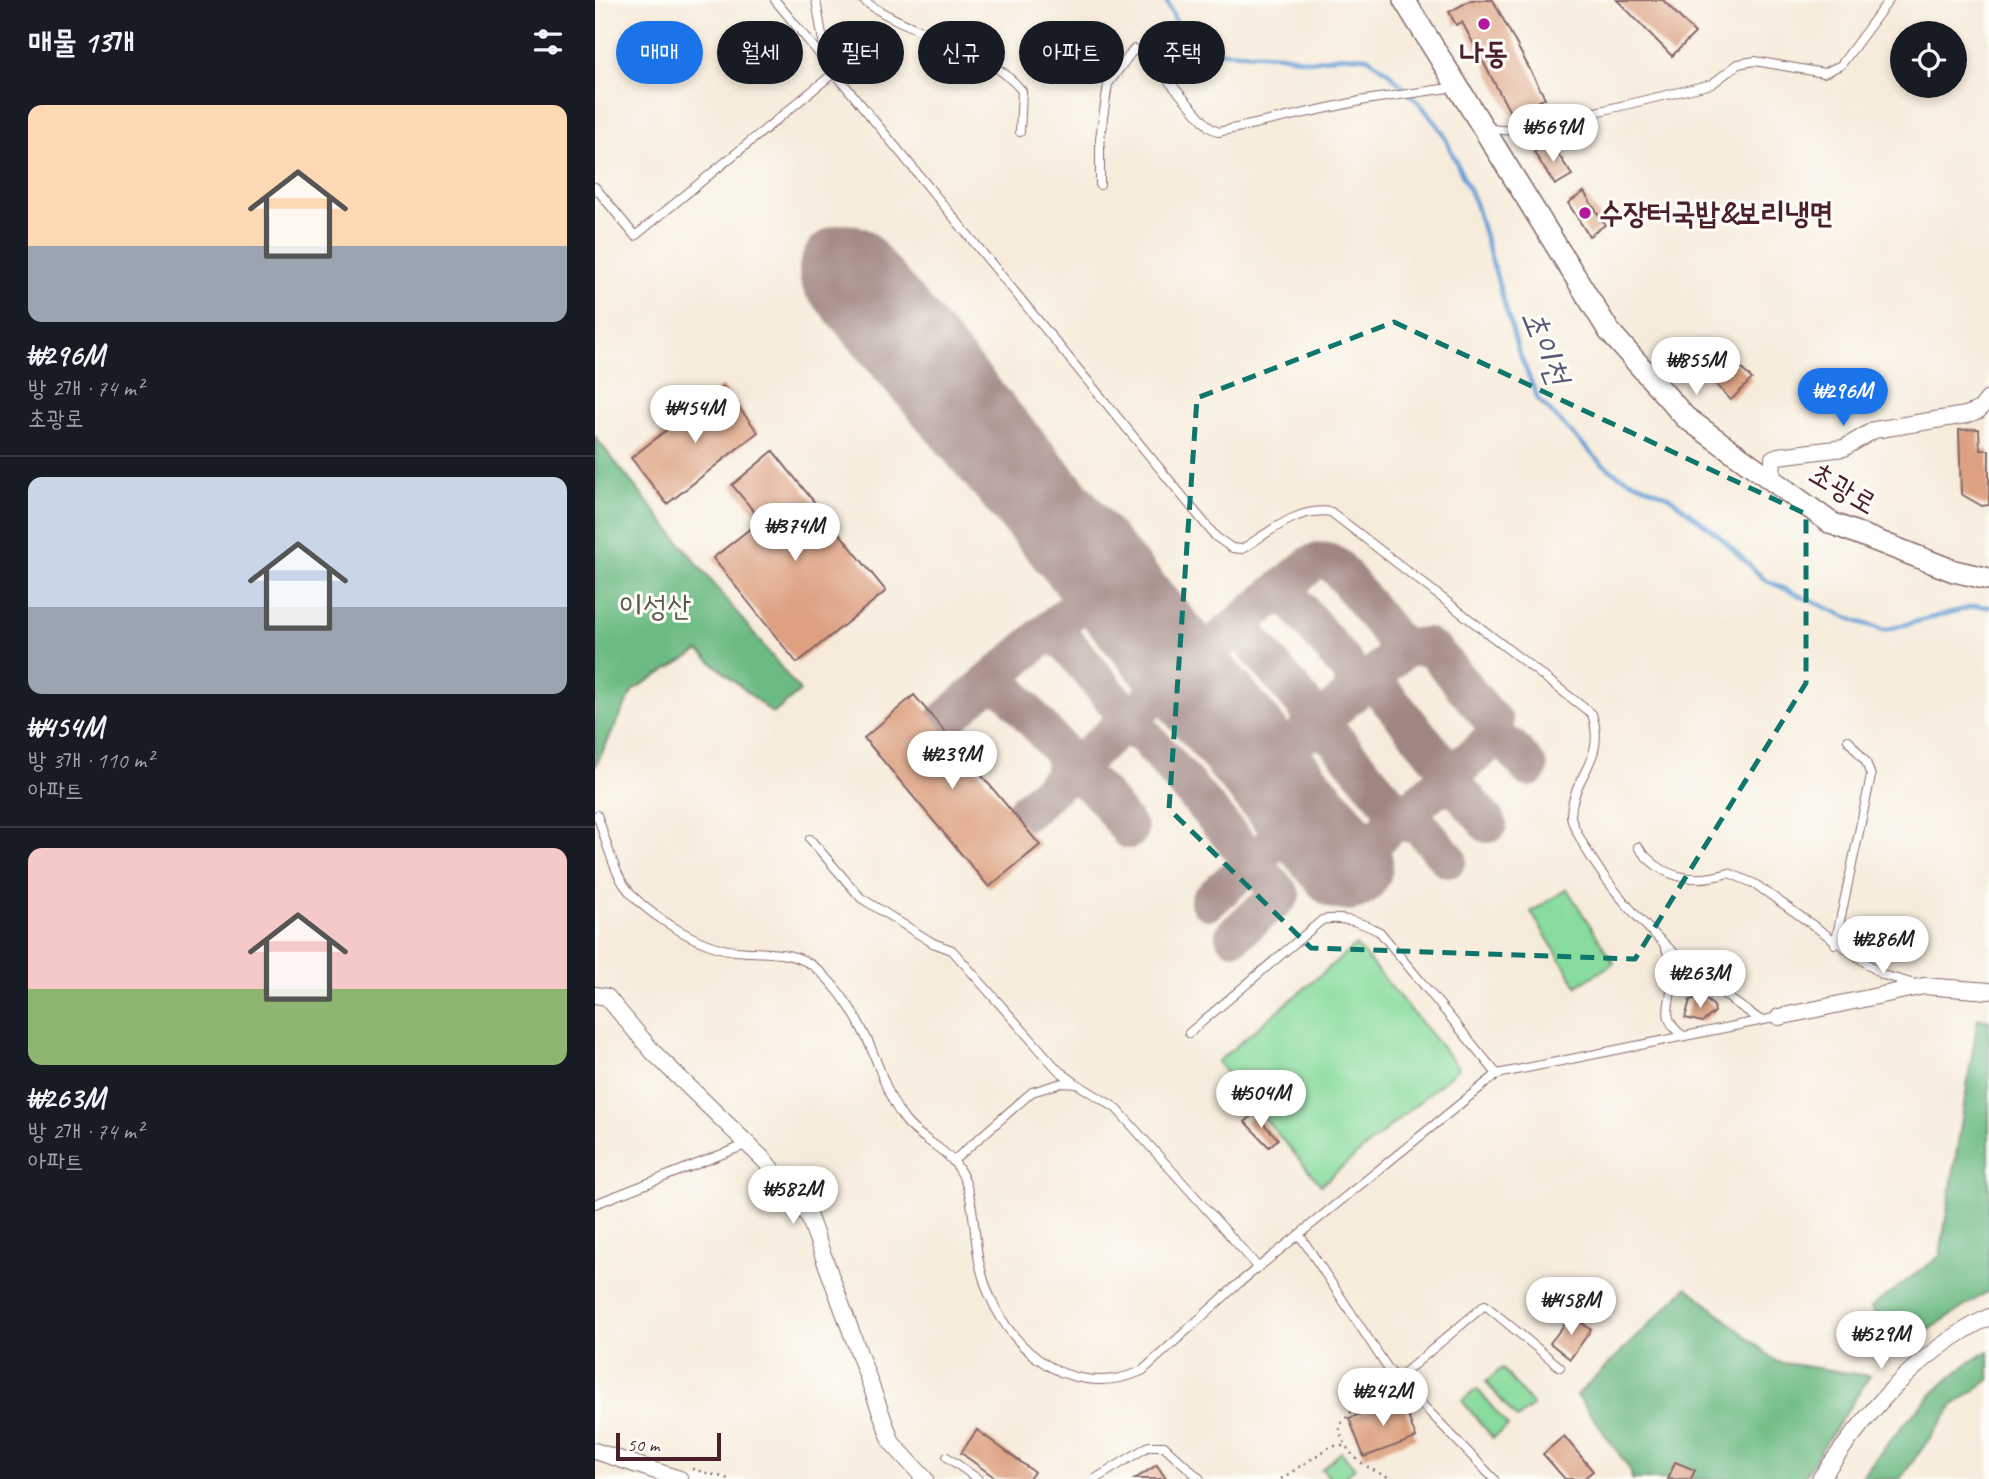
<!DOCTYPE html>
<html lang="ko">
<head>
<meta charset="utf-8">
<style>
	:root { --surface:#171b24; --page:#242831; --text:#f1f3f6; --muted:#9ea1a6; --line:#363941; --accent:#1a73e8 }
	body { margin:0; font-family:Caveat,"Poor Story",sans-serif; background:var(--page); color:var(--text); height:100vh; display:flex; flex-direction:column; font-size:26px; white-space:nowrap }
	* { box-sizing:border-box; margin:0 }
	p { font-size:23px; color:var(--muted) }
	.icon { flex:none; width:38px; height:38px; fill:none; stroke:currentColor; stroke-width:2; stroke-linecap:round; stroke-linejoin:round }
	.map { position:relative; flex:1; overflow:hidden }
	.panel { display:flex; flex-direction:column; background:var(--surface); width:595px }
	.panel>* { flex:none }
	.guide { position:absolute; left:21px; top:21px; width:665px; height:63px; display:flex; gap:14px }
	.tools { position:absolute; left:1295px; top:21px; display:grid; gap:14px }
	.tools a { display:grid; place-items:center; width:77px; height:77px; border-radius:50%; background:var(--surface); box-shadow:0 4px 10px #0003; font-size:35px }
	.scale { position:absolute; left:21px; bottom:18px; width:105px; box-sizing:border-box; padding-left:7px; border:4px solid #4a1f2b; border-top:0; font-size:19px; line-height:24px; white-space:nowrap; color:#4a1f2b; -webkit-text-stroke:5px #fdfcf7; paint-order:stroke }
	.price { position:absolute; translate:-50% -60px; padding:0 16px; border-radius:24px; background:#fff; color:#222; font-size:23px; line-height:46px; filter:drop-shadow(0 2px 4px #0008) }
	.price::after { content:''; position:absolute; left:50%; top:42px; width:21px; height:16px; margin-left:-10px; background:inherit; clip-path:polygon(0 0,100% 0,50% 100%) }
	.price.on { background:var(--accent); color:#fff }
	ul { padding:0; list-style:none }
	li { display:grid; align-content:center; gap:14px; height:371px; padding:0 28px }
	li+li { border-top:2px solid var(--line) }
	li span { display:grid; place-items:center; height:217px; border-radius:14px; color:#555 }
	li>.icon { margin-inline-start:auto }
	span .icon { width:126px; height:126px; fill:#fffc; stroke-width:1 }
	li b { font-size:30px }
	h2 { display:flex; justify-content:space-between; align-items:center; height:84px; padding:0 28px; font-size:30px }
	.pill { padding:0 24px; border-radius:32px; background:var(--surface); box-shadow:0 4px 10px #0003; font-size:24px; line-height:63px }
	.pill.on { background:var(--accent); color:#fff }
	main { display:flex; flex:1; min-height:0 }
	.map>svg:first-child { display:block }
</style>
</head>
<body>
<main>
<section class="panel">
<h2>매물 13개<svg class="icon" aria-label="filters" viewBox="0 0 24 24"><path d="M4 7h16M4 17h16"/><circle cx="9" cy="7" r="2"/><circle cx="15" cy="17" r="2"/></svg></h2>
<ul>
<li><span style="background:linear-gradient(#ffd9b3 65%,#9aa5b1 0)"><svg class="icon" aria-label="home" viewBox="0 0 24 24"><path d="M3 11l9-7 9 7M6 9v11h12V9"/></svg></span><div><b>₩296M</b><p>방 2개 · 74 m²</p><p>초광로</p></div></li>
<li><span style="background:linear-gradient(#c9d6e8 60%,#9aa5b1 0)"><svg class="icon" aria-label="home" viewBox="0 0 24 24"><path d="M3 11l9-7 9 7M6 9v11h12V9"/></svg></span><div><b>₩454M</b><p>방 3개 · 110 m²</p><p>아파트</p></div></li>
<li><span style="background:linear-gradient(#f6c9c9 65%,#8fb573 0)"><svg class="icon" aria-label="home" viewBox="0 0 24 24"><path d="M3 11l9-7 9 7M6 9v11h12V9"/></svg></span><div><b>₩263M</b><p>방 2개 · 74 m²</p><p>아파트</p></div></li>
</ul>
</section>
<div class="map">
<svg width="1394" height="1479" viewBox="0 0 1394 1479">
	<rect width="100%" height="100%" fill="#fdfcf7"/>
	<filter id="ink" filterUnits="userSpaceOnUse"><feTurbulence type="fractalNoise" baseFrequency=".0143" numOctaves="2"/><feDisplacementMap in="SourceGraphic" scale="14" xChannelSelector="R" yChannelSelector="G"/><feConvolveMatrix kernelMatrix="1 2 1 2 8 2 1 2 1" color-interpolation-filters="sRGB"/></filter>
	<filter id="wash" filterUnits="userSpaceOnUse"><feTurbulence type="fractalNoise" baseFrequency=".00686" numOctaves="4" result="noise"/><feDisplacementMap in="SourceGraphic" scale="28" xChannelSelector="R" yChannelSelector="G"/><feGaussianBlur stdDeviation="1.57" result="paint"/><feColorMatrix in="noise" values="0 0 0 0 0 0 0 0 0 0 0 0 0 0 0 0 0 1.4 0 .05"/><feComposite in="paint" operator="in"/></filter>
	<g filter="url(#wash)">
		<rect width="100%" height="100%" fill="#f7ecdb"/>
		<g fill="#87db9d" stroke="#687d64" stroke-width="2">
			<polygon points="972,889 1019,963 982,986 936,912"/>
			<polygon points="761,945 864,1068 726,1185 622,1062"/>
			<polygon points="907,1368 938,1406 922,1419 891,1382"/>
			<polygon points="882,1389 913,1426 898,1438 867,1401"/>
			<polygon points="746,1452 760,1468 747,1479 736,1479 727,1469"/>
		</g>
		<g fill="#6dbb84" stroke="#5c6d58" stroke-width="2">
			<polygon points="0,437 205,691 178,714 104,651 38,690 0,767"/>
			<polygon points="1383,1018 1394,1021 1394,1291 1297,1353 1276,1307 1345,1256"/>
			<polygon points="1092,1287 1182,1362 1275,1376 1207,1479 1037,1479 1036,1471 982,1395"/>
			<path d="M1394 1351V1380L1359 1405 1305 1479H1265C1296 1437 1348 1374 1394 1351Z"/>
		</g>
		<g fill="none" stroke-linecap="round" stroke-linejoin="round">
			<polyline stroke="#669fd5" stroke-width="4.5" points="571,0 586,33 609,51 686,55 716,61 747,56 772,57 792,71 827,106 847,131 880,203 923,350 943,399 1005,462 1023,475 1073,496 1123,535 1170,580 1261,621 1289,630 1381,606 1394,607"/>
			<g stroke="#a08683" stroke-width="38">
				<polyline points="676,597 696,598 757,673 759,684 756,695"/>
				<polyline points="634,632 649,635 656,640 715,711 713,732"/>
				<polyline points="448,635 469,640 526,709 526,726"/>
				<polyline points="764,688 776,686 786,690 846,762 849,772 845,785 864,790 893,824"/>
				<path d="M384 691 395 684 413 690 470 756 468 778C495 768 519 812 534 830"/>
				<polyline points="350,720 512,581"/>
				<polyline points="522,729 532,728 549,735 686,895 639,935"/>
				<polyline points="713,732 726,729 739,738 796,805 796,826"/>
				<path d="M896 741C915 740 923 755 934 768"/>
				<polyline points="670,768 811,648 831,646 842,654 900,724 896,741 751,864"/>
				<path d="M430 812 588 671 716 564C727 560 734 560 743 568L800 640 798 659"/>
				<polyline points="802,821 824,825 853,859"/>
				<polyline points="614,901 709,815"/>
			</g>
			<polyline stroke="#a08683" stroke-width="94" points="251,271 751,864"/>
		</g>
		<g id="blocks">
			<g fill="#dda181">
				<polygon points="876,0 898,0 950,98 917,116 867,22 861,25 854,12"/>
				<polygon points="1022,0 1068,0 1100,33 1077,56"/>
				<polygon points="955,142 977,175 960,185 939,152"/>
				<polygon points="989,192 1010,225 994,236 973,203"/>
				<polygon points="1129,352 1157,379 1136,400 1109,372"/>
				<polygon points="127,386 163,432 72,504 36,458"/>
				<polygon points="1384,429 1385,450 1394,450 1394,505 1387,506 1366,494 1364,430"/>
				<polygon points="178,451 291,591 202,663 118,558 166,520 137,485"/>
				<polygon points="319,695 445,845 394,887 269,738"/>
				<polygon points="1105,995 1119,1006 1120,1012 1107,1022 1090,1018 1095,1000 1104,998"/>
				<polygon points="659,1114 683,1139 674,1147 650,1122"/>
				<polygon points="977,1315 996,1330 975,1359 955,1343"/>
				<polygon points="807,1399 821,1438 769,1457 754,1418"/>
				<polygon points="382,1430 439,1472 434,1479 402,1479 366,1453"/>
				<polygon points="969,1436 998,1471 988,1479 970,1479 948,1454"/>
				<polygon points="1080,1462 1100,1470 1096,1479 1073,1479"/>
				<polygon points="562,1465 571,1479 540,1479"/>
			</g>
		</g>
	</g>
	<g filter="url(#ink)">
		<use href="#blocks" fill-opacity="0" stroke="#876769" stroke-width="2"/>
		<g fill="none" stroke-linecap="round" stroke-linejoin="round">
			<g stroke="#876769" stroke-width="10">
				<g id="service">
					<path d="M180 0 621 537 637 548 647 549C675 532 702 507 736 512L997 714C1012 761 978 773 976 815 976 824 984 835 988 844 1026 911 1100 977 1164 1019"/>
					<polyline points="221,0 231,59"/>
					<path d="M268 0C314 35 389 44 427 91L425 132"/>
					<polyline points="894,129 922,131 1117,84 1143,64 1160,61 1229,73 1246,65 1294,0"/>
					<polyline points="505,185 505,138 513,84 539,49 554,59 614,127 623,132 770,100 861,87"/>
					<polyline points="0,187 40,236 240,72"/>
					<path d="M2 815C10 836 15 860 26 880 44 911 105 948 141 951 169 954 199 949 222 969 243 987 259 1012 271 1037 285 1065 290 1093 309 1119 322 1137 343 1144 357 1160 382 1186 377 1233 385 1266 402 1341 469 1404 547 1371L644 1283 902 1074 1184 1017"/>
					<polyline points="215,839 266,898 338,943 357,950 463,1070 482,1084"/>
					<path d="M1043 847C1067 879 1097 884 1134 873L1160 884 1288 975 1320 984"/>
					<path d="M1068 942C1073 954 1079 965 1078 979 1076 1003 1064 1018 1087 1035"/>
					<polyline points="1240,944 1276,776 1271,762 1253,740"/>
					<path d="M594 1033 727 920C748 916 766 922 785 932L902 1074"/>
					<polyline points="358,1161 437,1092 467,1083 482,1084 521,1108 663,1267"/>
					<polyline points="0,1204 153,1144"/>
					<polyline points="704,1234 794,1370 899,1479"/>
					<polyline points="802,1379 890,1305 965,1367"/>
					<polyline points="352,1457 383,1479"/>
					<polyline points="500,1479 554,1446 569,1446 605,1479"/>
				</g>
			</g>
			<g stroke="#876769" stroke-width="18">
				<g id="minor">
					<polyline points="1182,484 1177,475 1178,458 1183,456 1249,448 1279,430 1371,415 1384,410 1394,398"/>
					<polyline points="0,995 12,997 58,1052 170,1161 214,1217 297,1443 330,1479"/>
					<polyline points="1184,1017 1329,986 1394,991"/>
					<polyline points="0,1451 85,1479"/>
					<path d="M1225 1479C1272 1413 1320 1353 1394 1317"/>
				</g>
			</g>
			<g stroke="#876769" stroke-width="24">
				<polyline id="tertiary" points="809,0 1014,331 1090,417 1236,523 1359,571 1394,579"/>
			</g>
			<g stroke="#876769" stroke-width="2.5" stroke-dasharray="2 5" stroke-linecap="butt">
				<path d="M793 1391 759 1409 744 1426C749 1457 773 1469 798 1479"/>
				<polyline points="97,1469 134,1479"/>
				<polyline points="686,1479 736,1446 752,1446"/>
			</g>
			<use href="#service" stroke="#fff" stroke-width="8"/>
			<use href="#minor" stroke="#fff" stroke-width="16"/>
			<use href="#tertiary" stroke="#fff" stroke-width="21"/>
		</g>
	</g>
	<path fill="none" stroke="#0f766e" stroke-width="5" stroke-dasharray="14 9" stroke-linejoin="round" d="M799 322 1211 514V683L1040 959 716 948 574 809 602 398Z"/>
	<g fill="#b5179e" stroke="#fdfcf7" stroke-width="2.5">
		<circle cx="889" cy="24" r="7"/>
		<circle cx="990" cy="213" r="7"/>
	</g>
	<g text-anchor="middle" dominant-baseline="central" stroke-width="6" stroke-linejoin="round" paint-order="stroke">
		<g font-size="30" font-weight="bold" fill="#4a1f2b" stroke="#fdfcf7">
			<text x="889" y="53">나동</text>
			<text x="1004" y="213" text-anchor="start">수장터국밥&amp;보리냉면</text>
		</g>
		<g font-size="30" fill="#4a1f2b" stroke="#fdfcf7">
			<text transform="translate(1248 488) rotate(30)">초광로</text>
		</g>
		<g font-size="30" fill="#5c574d" stroke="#fdfcf7">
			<text x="60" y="606">이성산</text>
		</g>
		<g font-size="32" font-style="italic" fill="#575977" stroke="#fdfcf7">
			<text transform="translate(951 347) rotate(68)">초이천</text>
		</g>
	</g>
</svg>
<div class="tools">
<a><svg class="icon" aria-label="locate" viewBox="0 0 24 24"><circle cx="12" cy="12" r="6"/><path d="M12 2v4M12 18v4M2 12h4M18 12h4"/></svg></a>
</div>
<div class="scale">50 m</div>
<b class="price" style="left:958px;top:164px">₩569M</b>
<b class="price" style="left:1101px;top:397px">₩855M</b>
<b class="price on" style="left:1248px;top:428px">₩296M</b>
<b class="price" style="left:100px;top:445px">₩454M</b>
<b class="price" style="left:200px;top:563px">₩374M</b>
<b class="price" style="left:357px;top:791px">₩239M</b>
<b class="price" style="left:1288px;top:976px">₩286M</b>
<b class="price" style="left:1105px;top:1010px">₩263M</b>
<b class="price" style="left:666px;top:1130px">₩504M</b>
<b class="price" style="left:198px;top:1226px">₩582M</b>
<b class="price" style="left:976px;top:1337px">₩458M</b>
<b class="price" style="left:1286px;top:1371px">₩529M</b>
<b class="price" style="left:788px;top:1428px">₩242M</b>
<div class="guide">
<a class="pill on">매매</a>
<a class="pill">월세</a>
<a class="pill">필터</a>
<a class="pill">신규</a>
<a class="pill">아파트</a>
<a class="pill">주택</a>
</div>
</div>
</main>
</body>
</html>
